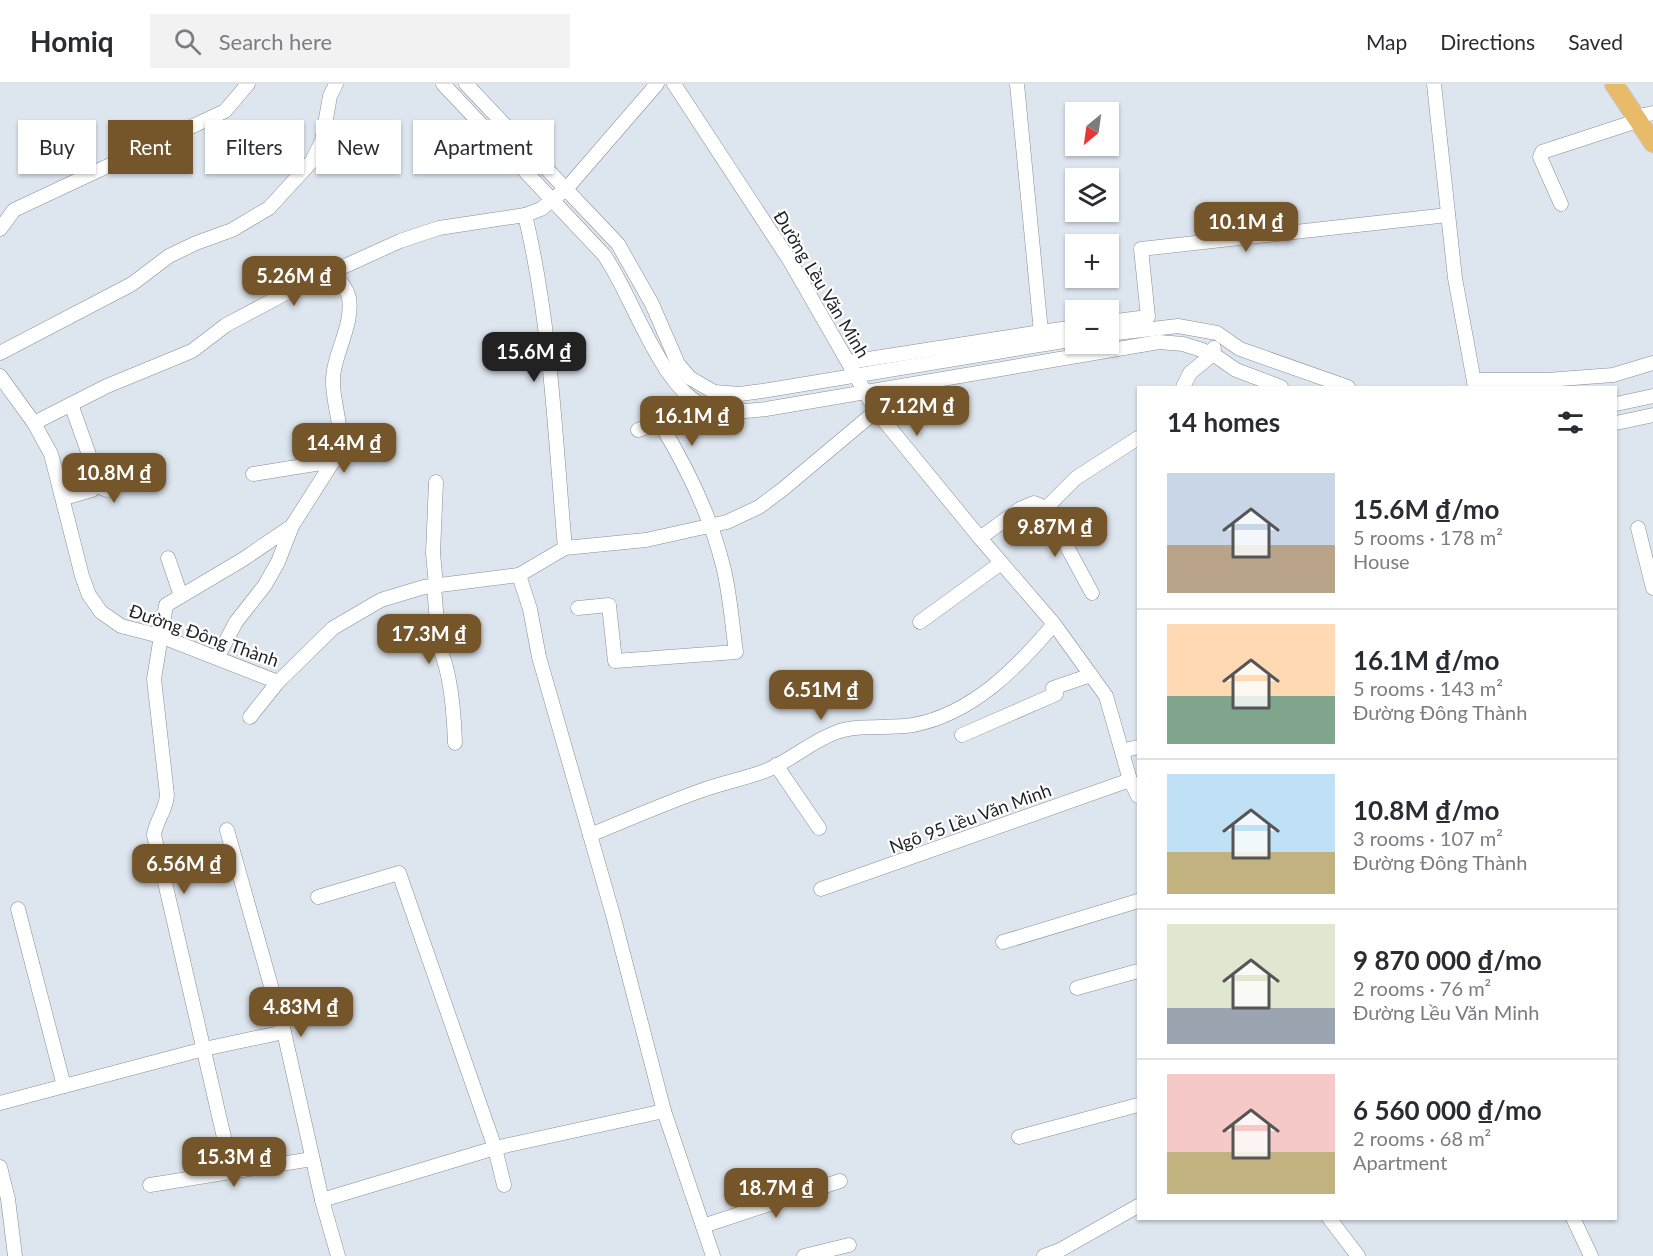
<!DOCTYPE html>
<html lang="en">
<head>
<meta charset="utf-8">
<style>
	:root { --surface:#fff; --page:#f2f2f3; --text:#2b2b33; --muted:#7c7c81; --line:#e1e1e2; --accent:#75562b }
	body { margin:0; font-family:Lato,sans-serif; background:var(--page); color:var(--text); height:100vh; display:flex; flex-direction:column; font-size:22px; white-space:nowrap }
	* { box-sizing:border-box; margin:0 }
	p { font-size:20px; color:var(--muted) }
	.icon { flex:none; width:33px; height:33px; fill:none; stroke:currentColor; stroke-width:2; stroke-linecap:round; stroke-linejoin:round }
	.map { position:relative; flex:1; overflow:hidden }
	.panel { position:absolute; left:1137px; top:302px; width:480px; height:834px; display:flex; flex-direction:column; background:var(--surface); border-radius:0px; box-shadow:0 2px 4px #0004 }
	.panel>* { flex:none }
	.banner { position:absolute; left:18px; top:36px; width:570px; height:54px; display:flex; gap:12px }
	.needle { width:39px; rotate:209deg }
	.buttons { position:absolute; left:1065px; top:18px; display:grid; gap:12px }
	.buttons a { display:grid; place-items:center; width:54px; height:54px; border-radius:0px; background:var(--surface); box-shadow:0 2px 4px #0004; font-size:30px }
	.price { position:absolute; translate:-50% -51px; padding:0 14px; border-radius:12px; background:var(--accent); color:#fff; font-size:20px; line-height:39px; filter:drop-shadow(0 2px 3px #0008) }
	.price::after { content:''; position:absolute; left:50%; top:36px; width:18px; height:14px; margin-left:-9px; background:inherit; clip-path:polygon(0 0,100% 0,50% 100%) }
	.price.on { background:#222; color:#fff }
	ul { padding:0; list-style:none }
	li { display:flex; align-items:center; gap:18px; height:150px; padding:0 30px }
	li+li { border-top:2px solid var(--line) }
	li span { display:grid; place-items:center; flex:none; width:168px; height:120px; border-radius:0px; color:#555 }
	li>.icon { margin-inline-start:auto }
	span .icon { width:72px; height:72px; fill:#fffc; stroke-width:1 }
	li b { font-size:26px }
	h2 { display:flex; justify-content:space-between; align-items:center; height:72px; padding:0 30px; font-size:26px }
	.tag { padding:0 21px; border-radius:0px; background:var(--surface); box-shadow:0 2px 4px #0004; font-size:21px; line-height:54px }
	.tag.on { background:var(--accent); color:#fff }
	header { display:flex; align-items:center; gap:36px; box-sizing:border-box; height:84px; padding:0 30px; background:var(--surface); border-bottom:2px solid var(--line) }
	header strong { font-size:28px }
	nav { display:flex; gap:33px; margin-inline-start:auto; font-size:21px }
	.search { width:420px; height:54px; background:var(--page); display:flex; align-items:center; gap:15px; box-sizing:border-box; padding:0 21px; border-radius:0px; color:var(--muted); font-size:22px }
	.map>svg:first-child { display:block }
</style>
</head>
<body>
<header>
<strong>Homiq</strong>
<div class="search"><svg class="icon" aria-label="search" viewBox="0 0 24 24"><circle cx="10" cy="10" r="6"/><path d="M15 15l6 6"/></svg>Search here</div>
<nav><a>Map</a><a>Directions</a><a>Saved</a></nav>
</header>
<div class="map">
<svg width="1653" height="1172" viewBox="0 0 1653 1172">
	<rect width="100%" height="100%" fill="#dde5ee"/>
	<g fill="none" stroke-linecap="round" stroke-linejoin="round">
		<g stroke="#878e96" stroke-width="15">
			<g id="minor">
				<path d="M443 0 604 171C633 212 661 307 707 323 726 330 747 327 766 325L1159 258 1183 260 1202 266 1213 270 1236 286 1281 303"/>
				<polyline points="466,0 618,160 652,220 678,280 690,294 714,308 740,310 762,307 1076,255"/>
				<polyline points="674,0 790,177 876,327 980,454 1054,540 1106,612 1130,696 1138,712"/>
				<polyline points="1434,0 1455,194 1475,303"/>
				<polyline points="1634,33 1653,29"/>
				<polyline points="1561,120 1540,73 1542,68 1637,37"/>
				<path d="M525 131C551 239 555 353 565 464"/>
				<polyline points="0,145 14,126 225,27 248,0"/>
				<polyline points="1108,238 1148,233 1141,165 1448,131"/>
				<polyline points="1041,248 1076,243"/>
				<polyline points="1108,250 1178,242 1217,249 1240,265 1348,303"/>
				<polyline points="0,269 132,200 169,172 196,159 232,146 269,124 312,77 322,57 330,12 336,0"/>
				<polyline points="849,278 1041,248 1017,0"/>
				<polyline points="0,292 34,339 51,370 82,492 89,511 101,528 121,542 160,552 278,598 333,544 381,516 424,503 519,491 565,464 646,456 727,438 759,423 783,405 876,327"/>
				<polyline points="1474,296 1547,296 1613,291 1653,279"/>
				<polyline points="1183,303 1190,289 1213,270 1214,264"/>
				<polyline points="1616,320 1653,312"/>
				<polyline points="34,339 107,302 192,267 226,241 290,207 400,157 439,144 525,131 541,125 567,104 657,0"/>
				<polyline points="1616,339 1653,331"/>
				<polyline points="253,390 334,377"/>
				<polyline points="436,398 433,469 436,502"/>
				<polyline points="96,402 107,406 132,395"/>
				<polyline points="64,414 92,406 98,396 71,320"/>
				<polyline points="1046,424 1092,509"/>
				<polyline points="1638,444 1653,504"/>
				<polyline points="980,454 1020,425 1034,419 1046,424 1076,394 1138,354"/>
				<polyline points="168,474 181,512"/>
				<polyline points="519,491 530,525 539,573 613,831 664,1027 713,1172"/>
				<path d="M434 503 437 538 435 556C451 580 454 630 455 659"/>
				<path d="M578 524 609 521 615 577 736 568C732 540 730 509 723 482 711 433 686 382 660 339L638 346"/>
				<polyline points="920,538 1001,479"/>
				<path d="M217 574 236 538 265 501 278 478 292 442 339 368C345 345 329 312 334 286 338 263 353 238 349 214 347 204 338 195 332 187"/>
				<polyline points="250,633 278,598"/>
				<polyline points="962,651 1056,610 1053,604 1091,591"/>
				<polyline points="1122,667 1138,663"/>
				<polyline points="776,681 819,744"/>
				<polyline points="227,746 284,948 322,1116 338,1172"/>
				<path d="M590 751C627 736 663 720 700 707 721 699 744 695 765 687 791 677 811 657 837 648 858 640 890 645 913 641 972 630 1017 584 1054 540"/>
				<polyline points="821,805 1130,696"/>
				<polyline points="318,813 399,789 495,1064 504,1101"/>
				<polyline points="18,825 64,1002"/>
				<polyline points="1003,858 1138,817"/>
				<polyline points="1077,904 1138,887"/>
				<polyline points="0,1019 204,965 284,948"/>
				<polyline points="1019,1053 1138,1021"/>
				<polyline points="0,1083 8,1115 15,1172"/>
				<path d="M232 1088 154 751C156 736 166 727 167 711L154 595 166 521 242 476 292 442"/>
				<polyline points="150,1101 312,1075"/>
				<polyline points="322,1116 495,1064 664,1027"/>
				<polyline points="1329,1134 1358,1172"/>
				<polyline points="1573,1134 1591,1172"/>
				<polyline points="703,1142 840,1097"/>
				<polyline points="804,1172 849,1161"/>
				<polyline points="1044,1172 1060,1166 1138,1122"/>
			</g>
		</g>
		<g stroke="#c5c5c6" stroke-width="20">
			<polyline id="major" points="1614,0 1653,59"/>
		</g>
		<use href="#minor" stroke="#fff" stroke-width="14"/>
		<use href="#major" stroke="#e7bb67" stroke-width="18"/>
	</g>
	<g text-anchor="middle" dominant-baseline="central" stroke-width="4.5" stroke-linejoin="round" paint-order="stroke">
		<g font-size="18" fill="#1f2125" stroke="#fff">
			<text transform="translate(822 200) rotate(59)">Đường Lều Văn Minh</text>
			<text transform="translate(204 551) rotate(19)">Đường Đông Thành</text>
			<text transform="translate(970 734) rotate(-20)">Ngõ 95 Lều Văn Minh</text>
		</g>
	</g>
</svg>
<div class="buttons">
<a><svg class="needle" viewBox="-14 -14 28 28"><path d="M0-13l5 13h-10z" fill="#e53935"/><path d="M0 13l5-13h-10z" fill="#7c7c81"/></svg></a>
<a><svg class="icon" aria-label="layers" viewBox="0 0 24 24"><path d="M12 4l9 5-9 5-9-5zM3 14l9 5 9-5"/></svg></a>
<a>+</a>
<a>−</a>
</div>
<b class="price" style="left:1246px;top:169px">10.1M ₫</b>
<b class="price" style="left:294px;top:223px">5.26M ₫</b>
<b class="price on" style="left:534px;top:299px">15.6M ₫</b>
<b class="price" style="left:917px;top:353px">7.12M ₫</b>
<b class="price" style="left:692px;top:363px">16.1M ₫</b>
<b class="price" style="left:344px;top:390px">14.4M ₫</b>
<b class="price" style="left:114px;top:420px">10.8M ₫</b>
<b class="price" style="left:1055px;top:474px">9.87M ₫</b>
<b class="price" style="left:429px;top:581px">17.3M ₫</b>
<b class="price" style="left:821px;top:637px">6.51M ₫</b>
<b class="price" style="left:184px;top:811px">6.56M ₫</b>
<b class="price" style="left:301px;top:954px">4.83M ₫</b>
<b class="price" style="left:234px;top:1104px">15.3M ₫</b>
<b class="price" style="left:776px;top:1135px">18.7M ₫</b>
<div class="banner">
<a class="tag">Buy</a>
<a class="tag on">Rent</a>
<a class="tag">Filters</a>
<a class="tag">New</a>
<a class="tag">Apartment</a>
</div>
<section class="panel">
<h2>14 homes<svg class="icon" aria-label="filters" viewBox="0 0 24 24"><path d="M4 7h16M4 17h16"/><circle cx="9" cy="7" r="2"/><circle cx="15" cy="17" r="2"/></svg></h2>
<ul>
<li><span style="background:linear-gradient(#c9d6e8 60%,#b9a48a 0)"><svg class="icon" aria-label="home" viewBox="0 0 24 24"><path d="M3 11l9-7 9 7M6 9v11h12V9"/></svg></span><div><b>15.6M ₫/mo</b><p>5 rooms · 178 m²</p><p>House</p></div></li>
<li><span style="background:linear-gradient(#ffd9b3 60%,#7fa58c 0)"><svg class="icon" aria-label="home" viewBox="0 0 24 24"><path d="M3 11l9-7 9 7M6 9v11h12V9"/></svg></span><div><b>16.1M ₫/mo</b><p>5 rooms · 143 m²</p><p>Đường Đông Thành</p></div></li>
<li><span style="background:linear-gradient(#bfe0f5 65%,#c2b280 0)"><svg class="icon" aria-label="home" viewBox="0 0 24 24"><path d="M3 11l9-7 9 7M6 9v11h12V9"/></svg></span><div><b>10.8M ₫/mo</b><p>3 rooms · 107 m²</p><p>Đường Đông Thành</p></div></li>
<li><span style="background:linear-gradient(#dfe7d0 70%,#9aa5b1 0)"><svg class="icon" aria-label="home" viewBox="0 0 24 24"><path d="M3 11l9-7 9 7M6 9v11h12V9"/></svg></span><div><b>9 870 000 ₫/mo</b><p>2 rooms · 76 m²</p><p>Đường Lều Văn Minh</p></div></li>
<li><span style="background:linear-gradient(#f6c9c9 65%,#c2b280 0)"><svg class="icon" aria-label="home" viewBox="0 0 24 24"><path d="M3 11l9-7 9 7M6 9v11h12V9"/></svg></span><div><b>6 560 000 ₫/mo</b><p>2 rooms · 68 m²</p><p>Apartment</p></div></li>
</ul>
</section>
</div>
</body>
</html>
